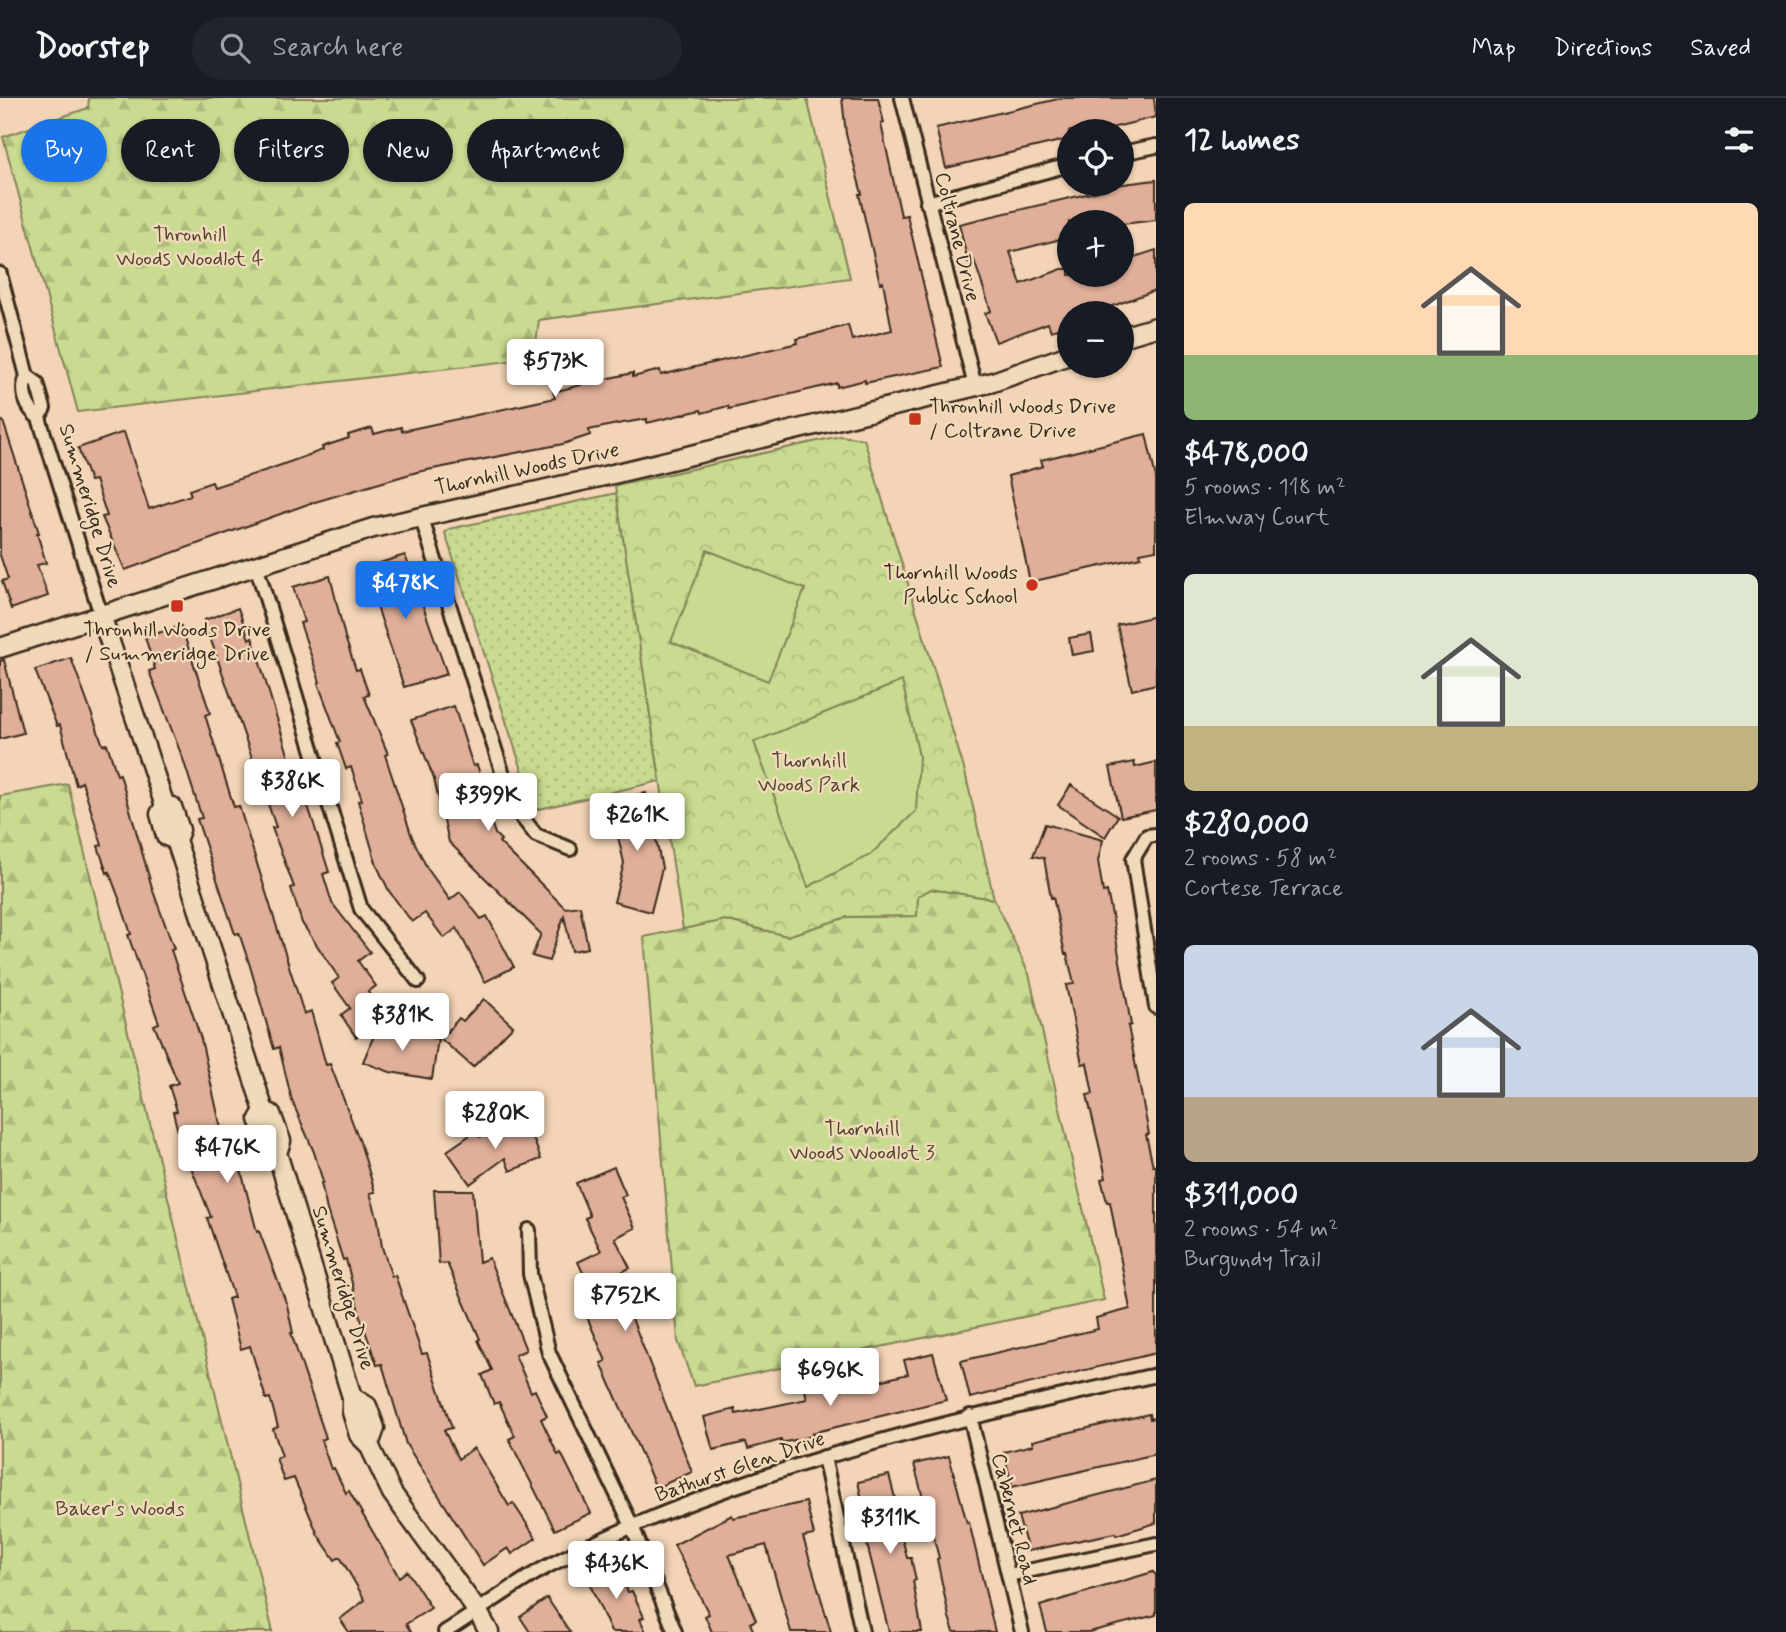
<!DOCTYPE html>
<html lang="en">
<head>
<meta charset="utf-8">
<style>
	:root { --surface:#171b24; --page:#20242c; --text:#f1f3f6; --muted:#9ea1a6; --line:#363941; --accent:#1a73e8 }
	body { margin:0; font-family:Mynerve,sans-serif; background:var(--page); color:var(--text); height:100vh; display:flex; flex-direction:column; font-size:26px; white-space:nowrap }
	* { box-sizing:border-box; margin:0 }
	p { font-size:23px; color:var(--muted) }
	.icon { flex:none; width:38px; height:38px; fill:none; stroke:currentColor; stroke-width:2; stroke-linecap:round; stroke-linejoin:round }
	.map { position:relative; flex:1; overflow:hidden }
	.drawer { display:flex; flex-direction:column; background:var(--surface); width:630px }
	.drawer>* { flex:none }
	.banner { position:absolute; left:21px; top:21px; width:665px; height:63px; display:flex; gap:14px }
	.fabs { position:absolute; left:1057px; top:21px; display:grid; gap:14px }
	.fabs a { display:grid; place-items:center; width:77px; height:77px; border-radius:50%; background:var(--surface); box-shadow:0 2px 5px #0004; font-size:35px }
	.price { position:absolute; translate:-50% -60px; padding:0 16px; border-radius:7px; background:#fff; color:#222; font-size:23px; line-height:46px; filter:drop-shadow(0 2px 4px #0008) }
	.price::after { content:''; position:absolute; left:50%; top:42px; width:21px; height:16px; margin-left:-10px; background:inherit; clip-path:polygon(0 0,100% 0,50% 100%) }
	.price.current { background:var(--accent); color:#fff }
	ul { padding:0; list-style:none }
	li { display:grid; align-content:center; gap:14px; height:371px; padding:0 28px }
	li span { display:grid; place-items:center; height:217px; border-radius:10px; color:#555 }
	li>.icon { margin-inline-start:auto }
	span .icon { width:126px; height:126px; fill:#fffc; stroke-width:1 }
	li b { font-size:30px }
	h2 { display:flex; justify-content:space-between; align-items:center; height:84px; padding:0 28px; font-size:30px }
	.chip { padding:0 24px; border-radius:32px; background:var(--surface); box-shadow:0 2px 5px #0004; font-size:24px; line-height:63px }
	.chip.current { background:var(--accent); color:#fff }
	header { display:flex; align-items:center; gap:42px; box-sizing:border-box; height:98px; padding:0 35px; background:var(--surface); border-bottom:2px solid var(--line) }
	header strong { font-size:33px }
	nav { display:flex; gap:38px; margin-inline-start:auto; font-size:24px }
	.search { width:490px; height:63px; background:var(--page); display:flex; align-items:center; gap:18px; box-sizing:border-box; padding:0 24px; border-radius:38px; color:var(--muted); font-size:26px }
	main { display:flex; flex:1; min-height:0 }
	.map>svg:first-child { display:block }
</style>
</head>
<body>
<header>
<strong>Doorstep</strong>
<div class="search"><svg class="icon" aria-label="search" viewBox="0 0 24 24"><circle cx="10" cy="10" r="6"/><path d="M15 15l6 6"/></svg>Search here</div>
<nav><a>Map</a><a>Directions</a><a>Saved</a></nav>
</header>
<main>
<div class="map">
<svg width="1156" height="1534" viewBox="0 0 1156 1534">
	<defs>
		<pattern id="grass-dots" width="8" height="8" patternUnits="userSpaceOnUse" patternTransform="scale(1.75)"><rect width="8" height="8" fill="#c8db90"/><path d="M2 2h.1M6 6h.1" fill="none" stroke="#adbc7c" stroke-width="1.8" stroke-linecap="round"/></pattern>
		<pattern id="forest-firs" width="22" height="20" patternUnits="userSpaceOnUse" patternTransform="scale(1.75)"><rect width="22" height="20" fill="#c8db90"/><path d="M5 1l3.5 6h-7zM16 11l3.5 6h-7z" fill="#adbc7c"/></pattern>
		<pattern id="park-crowns" width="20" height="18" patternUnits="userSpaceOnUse" patternTransform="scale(1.75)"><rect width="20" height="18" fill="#c8db90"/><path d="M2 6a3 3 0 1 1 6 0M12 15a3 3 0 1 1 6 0" fill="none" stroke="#adbc7c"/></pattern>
	</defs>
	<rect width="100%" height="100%" fill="#f3d4b6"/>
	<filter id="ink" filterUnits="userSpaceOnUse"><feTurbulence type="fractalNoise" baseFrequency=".0143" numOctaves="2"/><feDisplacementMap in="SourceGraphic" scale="14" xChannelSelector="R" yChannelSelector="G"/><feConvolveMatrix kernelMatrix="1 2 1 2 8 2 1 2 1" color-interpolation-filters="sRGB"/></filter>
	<g filter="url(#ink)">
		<polygon fill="url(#grass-dots)" stroke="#828257" stroke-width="2" points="617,395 660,683 535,712 445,435 449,431"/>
		<g fill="url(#forest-firs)" stroke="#828257" stroke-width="2">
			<polygon points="89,0 807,0 850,180 539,222 534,260 78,314 3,39 88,10"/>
			<polygon points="68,686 272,1530 272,1534 0,1534 0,698"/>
			<polygon points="931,791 994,801 1029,876 1104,1202 694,1288 678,1243 644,839 725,822 787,838 847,819 916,818 918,797"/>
		</g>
		<polygon fill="url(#park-crowns)" stroke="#828257" stroke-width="2" points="840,338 864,341 965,674 994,801 931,791 918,798 917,818 847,819 787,838 725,822 683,831 615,388"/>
		<g fill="#c8db90" stroke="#828257" stroke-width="2">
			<polygon points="707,452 805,491 768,583 671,544"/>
			<polygon points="902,583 919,658 916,713 870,757 808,789 754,644"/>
		</g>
		<g fill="#e0af9a" stroke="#3b2a1e" stroke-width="2">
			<polygon points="842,0 878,0 884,25 881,26 901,118 907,117 943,269 865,285 865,282 837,289 837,285 729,311 728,308 702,315 701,312 647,325 647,321 617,326 589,332 590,337 563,346 417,374 308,406 125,472 102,419 107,418 95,382 90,383 78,350 124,334 149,411 191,397 189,392 212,384 214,389 270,371 323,352 322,349 349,340 348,337 372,330 374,336 401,329 402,333 555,300 553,294 581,287 579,277 603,272 605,281 633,275 633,279 660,272 661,277 798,245 797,241 848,227 852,242 892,232 883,184 880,185 859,96 862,96 846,36"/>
			<polygon points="1062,0 1154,0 1156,19 1099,33 1069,33 1069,41 946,70 936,30"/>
			<polygon points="1156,82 1156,122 1122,126 1069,124 1069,139 1010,154 1021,186 1062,171 1069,171 1069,177 1122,177 1122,163 1156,152 1156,192 1094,215 1069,215 1069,227 1051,233 1048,225 996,244 985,215 991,213 974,162 968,164 959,126 1108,91 1107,88"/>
			<polygon points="3,323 39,435 37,435 46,465 37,467 48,498 11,511 2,483 8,481 0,457 0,324"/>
			<polygon points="1146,336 1156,380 1156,452 1140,455 1141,459 1030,484 1008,378 1043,368 1041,362"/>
			<polygon points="405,457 447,576 404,589 364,470"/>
			<polygon points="330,478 345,539 356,572 360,571 369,597 364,598 388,656 385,657 412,739 427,770 450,802 460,794 481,821 487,818 514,869 485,884 457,830 444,840 425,815 412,824 389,793 377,768 358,703 362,702 351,669 346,671 337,645 340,644 318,585 320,584 300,525 304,524 293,489"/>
			<polygon points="238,510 249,541 252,539 298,689 301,688 310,714 329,774 323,776 332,805 370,854 358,863 376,888 368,894 385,918 356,939 341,917 350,910 332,885 339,880 302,825 291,790 294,789 272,730 276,729 204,522"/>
			<polygon points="1156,518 1156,586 1132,592 1117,527"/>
			<polygon points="181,528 210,615 205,617 234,709 239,708 304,916 311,913 326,967 330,966 360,1044 375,1094 370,1095 378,1122 382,1149 392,1179 395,1177 422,1256 427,1255 452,1330 444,1332 458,1361 474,1350 509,1408 513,1405 536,1440 512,1456 508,1450 483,1467 406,1346 382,1266 377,1267 360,1218 346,1161 343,1162 327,1112 321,1085 323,1084 314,1054 292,1003 279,949 274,951 250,868 239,835 235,836 197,721 202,720 183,661 149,573 155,571 145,539"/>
			<polygon points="1091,536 1094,553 1072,557 1069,540"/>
			<polygon points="71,560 103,647 107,646 117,677 120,676 153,793 174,851 171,852 201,941 220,1026 229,1055 236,1053 257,1134 259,1133 287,1207 293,1235 291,1235 326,1340 321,1342 331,1371 334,1370 346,1395 349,1393 399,1479 407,1473 431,1510 406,1526 411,1534 349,1534 340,1521 365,1502 340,1459 335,1462 318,1437 294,1380 284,1383 276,1360 282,1358 273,1331 278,1329 270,1300 266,1301 250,1248 241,1251 228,1201 234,1199 207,1120 211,1119 180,1042 173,1014 177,1013 169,988 178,985 154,927 159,925 128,837 131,836 120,803 109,774 107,775 98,748 102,747 82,684 76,687 60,627 57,628 35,572"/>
			<polygon points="4,562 23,635 0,641 0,563"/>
			<polygon points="454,608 473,668 477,667 486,695 482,697 495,736 501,742 499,744 565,810 580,808 588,850 572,853 564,818 549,863 532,858 541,836 449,744 434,681 411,622"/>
			<polygon points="1134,664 1135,669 1156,664 1156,712 1121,719 1110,669"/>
			<polygon points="1071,687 1118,718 1105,739 1058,707"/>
			<polygon points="646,695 662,770 651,814 614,804 624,765 610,703"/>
			<polygon points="1045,726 1103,742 1098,763 1103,794 1107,793 1112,817 1131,927 1128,928 1149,1036 1146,1037 1153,1068 1156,1068 1156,1255 970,1300 961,1263 1098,1231 1096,1220 1130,1211 1110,1104 1107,1104 1101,1081 1106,1080 1100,1051 1087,997 1093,996 1087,965 1082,966 1066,887 1074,886 1067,856 1065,856 1053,799 1051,800 1044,760 1033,758"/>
			<polygon points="484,901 513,928 473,969 441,941 459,920 463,923"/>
			<polygon points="379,925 405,936 438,941 432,981 390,974 363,964"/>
			<polygon points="526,1022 541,1061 510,1073 505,1060 470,1086 447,1053 476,1033 480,1039"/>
			<polygon points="614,1069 626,1097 621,1099 635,1130 615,1140 630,1170 615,1177 692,1374 656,1390 601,1265 606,1263 578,1198 591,1192 578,1164 601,1153 585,1120 590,1118 576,1085"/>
			<polygon points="434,1092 473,1092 479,1164 489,1160 526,1252 515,1257 531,1294 535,1292 547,1318 541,1321 558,1357 561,1355 591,1415 555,1432 509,1341 515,1338 499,1304 494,1306 482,1277 492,1272 478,1242 480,1241 447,1165 439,1166"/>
			<polygon points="933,1255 946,1302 812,1335 813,1338 781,1345 781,1342 748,1351 746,1344 713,1352 704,1319 735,1311 736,1316 807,1301 805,1292 835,1285 869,1278 871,1285 908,1276 904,1262"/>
			<polygon points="1149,1316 1150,1321 1156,1320 1156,1356 1012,1389 1004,1354 1033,1347 1032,1343"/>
			<polygon points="949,1358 967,1425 969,1424 995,1534 954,1534 949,1519 937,1461 939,1460 914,1366"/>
			<polygon points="889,1377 904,1434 901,1435 907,1460 911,1460 916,1482 913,1483 922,1534 889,1534 867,1446 862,1416 865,1415 858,1384"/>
			<polygon points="1156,1382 1156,1425 1116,1437 1115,1435 1028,1453 1018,1418"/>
			<polygon points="806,1404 814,1437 803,1439 831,1534 791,1534 766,1447 729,1457 756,1522 750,1525 754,1534 712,1534 705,1518 709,1516 674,1447 732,1417 733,1420"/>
			<polygon points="615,1465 628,1494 632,1493 644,1519 640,1521 646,1534 611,1534 586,1478"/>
			<polygon points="1153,1474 1156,1477 1156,1517 1089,1534 1047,1534 1040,1508"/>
			<polygon points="547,1500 570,1534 530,1534 520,1519"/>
		</g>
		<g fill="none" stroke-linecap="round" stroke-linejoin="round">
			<g stroke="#3b2a1e" stroke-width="18">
				<g id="street">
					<polyline points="902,0 975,288"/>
					<polyline points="1122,55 1156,48"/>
					<polyline points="927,105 1069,67"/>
					<path d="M0 176 27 278C20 293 26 310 39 320L101 517"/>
					<polyline points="27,278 37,285 44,310 39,320"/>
					<polyline points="421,418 513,708 536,737 570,751"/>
					<polyline points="256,467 361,811 418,883"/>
					<polyline points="1156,737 1147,738 1133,761 1156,909"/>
					<polyline points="529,1132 530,1176 549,1255 632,1428 675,1534"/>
					<polyline points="970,1318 1022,1534"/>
					<polyline points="824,1359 862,1534"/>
					<polyline points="1009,1477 1156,1446"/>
					<path d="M445 1534C481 1512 515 1485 552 1466 741 1369 950 1323 1156 1277"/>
				</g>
			</g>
			<g stroke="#3b2a1e" stroke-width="23">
				<g id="secondary">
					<polyline points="1122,239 1156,229"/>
					<polyline points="101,517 165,708 172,709 180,732 176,742 264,1013 271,1016 281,1043 277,1055 352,1299"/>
					<polyline points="0,550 373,430 613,376 993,284 1069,257"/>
					<polyline points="165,708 160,716 166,738 176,742"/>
					<polyline points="264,1013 259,1021 267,1048 277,1055"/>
					<polyline points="369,1347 375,1330 367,1308 352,1299 352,1314 359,1337 369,1347 392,1395 478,1514 489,1534"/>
				</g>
			</g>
			<use href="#street" stroke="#f0dab9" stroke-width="12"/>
			<use href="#secondary" stroke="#f0dab9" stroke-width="18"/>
		</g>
	</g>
	<g fill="#c8321e" stroke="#f0dab9" stroke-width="2.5">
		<rect x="908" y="314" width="14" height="14" rx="3.5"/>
		<circle cx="1032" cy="487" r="7"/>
		<rect x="170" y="501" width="14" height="14" rx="3.5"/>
	</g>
	<g text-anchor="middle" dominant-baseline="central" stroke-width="5" stroke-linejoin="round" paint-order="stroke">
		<g font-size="21" fill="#50452f" stroke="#f0dab9">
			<text x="190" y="137">Thronhill<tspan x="190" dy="24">Woods Woodlot 4</tspan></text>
			<text x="809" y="663">Thornhill<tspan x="809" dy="24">Woods Park</tspan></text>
			<text x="862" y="1031">Thornhill<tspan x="862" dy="24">Woods Woodlot 3</tspan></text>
			<text x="120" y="1411">Baker's Woods</text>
		</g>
		<g font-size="21" fill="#3b2a1e" stroke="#f0dab9">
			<text transform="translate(957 139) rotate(76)">Coltrane Drive</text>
			<text transform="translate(527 371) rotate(-12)">Thornhill Woods Drive</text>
			<text transform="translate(90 408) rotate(73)">Summeridge Drive</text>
			<text transform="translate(343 1190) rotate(73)">Summeridge Drive</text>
			<text transform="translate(740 1369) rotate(-19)">Bathurst Glen Drive</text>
			<text transform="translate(1014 1421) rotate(76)">Cabernet Road</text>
		</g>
		<g font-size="21" fill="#3b2a1e" stroke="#f0dab9" text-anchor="start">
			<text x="929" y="309">Thronhill Woods Drive<tspan x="929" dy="24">/ Coltrane Drive</tspan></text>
			<text x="1018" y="475" text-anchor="end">Thornhill Woods<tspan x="1018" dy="24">Public School</tspan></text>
			<text x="177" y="532" text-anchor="middle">Thronhill Woods Drive<tspan x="177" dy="24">/ Summeridge Drive</tspan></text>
		</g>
	</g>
</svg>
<div class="fabs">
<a><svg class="icon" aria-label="locate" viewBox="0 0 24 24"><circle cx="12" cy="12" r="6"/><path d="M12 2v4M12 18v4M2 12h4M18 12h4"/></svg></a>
<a>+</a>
<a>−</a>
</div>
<b class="price" style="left:555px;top:301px">$573K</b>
<b class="price current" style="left:405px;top:523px">$478K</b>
<b class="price" style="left:292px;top:721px">$386K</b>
<b class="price" style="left:488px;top:735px">$399K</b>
<b class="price" style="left:637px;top:755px">$261K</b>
<b class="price" style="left:402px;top:955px">$381K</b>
<b class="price" style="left:495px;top:1053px">$280K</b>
<b class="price" style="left:227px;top:1087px">$476K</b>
<b class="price" style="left:625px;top:1235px">$752K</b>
<b class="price" style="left:830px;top:1310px">$696K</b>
<b class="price" style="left:890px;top:1458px">$311K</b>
<b class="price" style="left:616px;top:1503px">$436K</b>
<div class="banner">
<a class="chip current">Buy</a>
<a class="chip">Rent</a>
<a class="chip">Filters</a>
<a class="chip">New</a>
<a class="chip">Apartment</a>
</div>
</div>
<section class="drawer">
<h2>12 homes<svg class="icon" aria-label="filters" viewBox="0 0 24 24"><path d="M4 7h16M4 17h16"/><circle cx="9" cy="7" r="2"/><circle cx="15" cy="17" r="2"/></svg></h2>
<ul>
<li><span style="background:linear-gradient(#ffd9b3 70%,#8fb573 0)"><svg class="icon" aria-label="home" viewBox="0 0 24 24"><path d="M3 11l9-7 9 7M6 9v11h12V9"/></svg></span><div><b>$478,000</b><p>5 rooms · 118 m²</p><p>Elmway Court</p></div></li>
<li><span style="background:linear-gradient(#dfe7d0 70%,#c2b280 0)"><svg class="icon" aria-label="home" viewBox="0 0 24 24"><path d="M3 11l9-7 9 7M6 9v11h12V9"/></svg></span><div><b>$280,000</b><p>2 rooms · 58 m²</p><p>Cortese Terrace</p></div></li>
<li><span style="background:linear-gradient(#c9d6e8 70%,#b9a48a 0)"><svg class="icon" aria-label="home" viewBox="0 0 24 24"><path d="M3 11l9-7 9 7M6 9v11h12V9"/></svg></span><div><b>$311,000</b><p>2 rooms · 54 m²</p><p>Burgundy Trail</p></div></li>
</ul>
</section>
</main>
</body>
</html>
